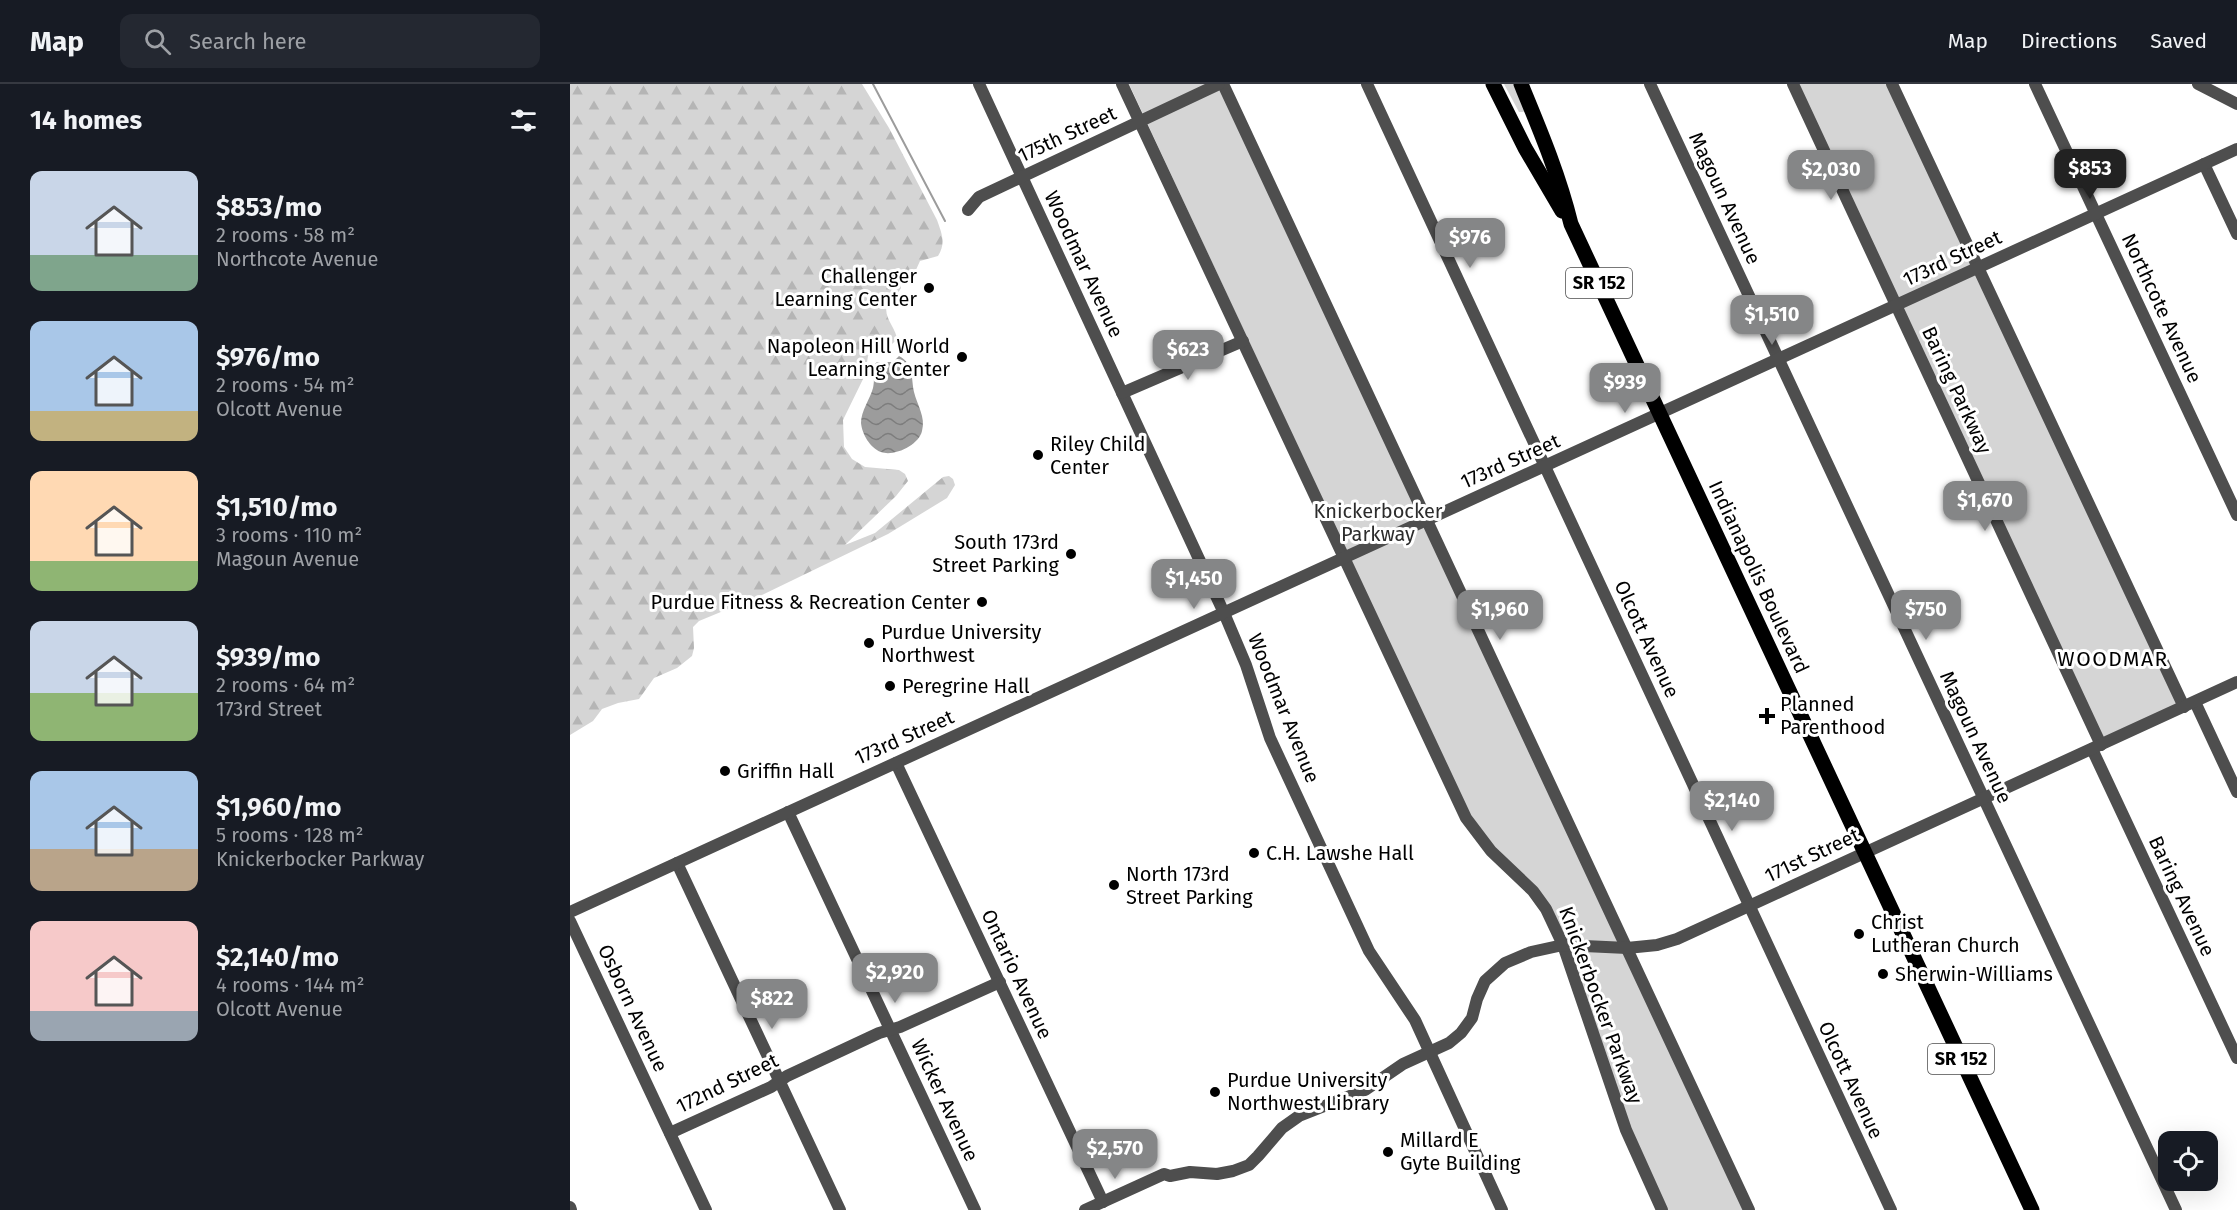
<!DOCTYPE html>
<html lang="en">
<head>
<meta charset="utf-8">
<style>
	:root { --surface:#171b24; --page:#242831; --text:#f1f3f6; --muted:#9ea1a6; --line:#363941; --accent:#858687 }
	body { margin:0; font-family:"Fira Sans",sans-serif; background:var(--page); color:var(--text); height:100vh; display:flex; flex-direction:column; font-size:22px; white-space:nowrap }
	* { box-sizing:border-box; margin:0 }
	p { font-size:20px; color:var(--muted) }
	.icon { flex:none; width:33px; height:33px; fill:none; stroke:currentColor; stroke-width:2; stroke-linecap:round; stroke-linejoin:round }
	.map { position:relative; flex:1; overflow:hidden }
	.side { display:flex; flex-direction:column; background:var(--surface); width:570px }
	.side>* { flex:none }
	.tools { position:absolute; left:1588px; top:1047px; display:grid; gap:12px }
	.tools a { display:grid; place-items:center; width:60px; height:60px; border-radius:12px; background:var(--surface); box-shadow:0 6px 24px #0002; font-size:30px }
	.price { position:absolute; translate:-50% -51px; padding:0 14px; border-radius:12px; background:var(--accent); color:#fff; font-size:20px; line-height:39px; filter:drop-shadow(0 2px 3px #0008) }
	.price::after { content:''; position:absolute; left:50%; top:36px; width:18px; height:14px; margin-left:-9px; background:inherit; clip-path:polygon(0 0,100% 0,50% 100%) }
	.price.current { background:#222; color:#fff }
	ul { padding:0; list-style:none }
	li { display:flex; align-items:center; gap:18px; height:150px; padding:0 30px }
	li span { display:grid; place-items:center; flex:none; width:168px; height:120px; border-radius:12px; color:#555 }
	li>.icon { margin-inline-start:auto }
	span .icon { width:72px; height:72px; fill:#fffc; stroke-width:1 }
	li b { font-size:26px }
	h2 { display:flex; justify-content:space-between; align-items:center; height:72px; padding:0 30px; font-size:26px }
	header { display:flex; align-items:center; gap:36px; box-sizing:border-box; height:84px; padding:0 30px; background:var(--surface); border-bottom:2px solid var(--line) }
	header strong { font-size:28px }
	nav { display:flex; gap:33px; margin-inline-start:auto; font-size:21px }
	.search { width:420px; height:54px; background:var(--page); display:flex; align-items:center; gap:15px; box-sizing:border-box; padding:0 21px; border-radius:12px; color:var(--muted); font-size:22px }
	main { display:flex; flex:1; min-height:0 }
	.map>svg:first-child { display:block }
</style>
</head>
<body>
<header>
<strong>Map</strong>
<div class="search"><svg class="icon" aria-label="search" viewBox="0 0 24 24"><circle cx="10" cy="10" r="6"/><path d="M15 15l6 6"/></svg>Search here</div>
<nav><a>Map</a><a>Directions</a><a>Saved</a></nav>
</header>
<main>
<section class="side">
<h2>14 homes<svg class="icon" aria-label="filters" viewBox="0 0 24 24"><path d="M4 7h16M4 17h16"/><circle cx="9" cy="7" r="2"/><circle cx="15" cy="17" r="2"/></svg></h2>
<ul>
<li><span style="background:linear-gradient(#c9d6e8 70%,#7fa58c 0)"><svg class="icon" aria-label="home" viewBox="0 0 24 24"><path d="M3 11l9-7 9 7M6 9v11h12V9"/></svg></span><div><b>$853/mo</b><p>2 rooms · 58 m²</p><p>Northcote Avenue</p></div></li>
<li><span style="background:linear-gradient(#a9c7e8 75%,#c2b280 0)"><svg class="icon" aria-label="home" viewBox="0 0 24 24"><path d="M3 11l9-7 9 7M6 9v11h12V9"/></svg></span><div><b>$976/mo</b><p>2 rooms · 54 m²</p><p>Olcott Avenue</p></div></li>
<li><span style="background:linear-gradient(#ffd9b3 75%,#8fb573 0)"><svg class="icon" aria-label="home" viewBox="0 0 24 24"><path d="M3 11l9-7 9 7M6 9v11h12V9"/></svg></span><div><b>$1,510/mo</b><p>3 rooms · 110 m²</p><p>Magoun Avenue</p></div></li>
<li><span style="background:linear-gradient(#c9d6e8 60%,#8fb573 0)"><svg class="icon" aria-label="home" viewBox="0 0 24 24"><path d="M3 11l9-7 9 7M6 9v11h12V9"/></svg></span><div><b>$939/mo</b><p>2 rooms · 64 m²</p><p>173rd Street</p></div></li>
<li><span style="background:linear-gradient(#a9c7e8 65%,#b9a48a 0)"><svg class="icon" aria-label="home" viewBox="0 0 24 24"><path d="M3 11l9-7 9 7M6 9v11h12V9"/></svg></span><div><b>$1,960/mo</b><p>5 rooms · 128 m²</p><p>Knickerbocker Parkway</p></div></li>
<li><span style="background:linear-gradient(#f6c9c9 75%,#9aa5b1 0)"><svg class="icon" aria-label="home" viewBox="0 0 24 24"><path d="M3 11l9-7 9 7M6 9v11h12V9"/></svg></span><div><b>$2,140/mo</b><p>4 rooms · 144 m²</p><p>Olcott Avenue</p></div></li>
</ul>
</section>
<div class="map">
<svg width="1667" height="1126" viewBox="0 0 1667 1126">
	<defs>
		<pattern id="forest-firs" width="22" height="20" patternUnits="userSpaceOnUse" patternTransform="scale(1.5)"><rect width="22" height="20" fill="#d5d5d5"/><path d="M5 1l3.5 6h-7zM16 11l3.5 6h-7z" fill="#b5b5b5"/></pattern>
		<pattern id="water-waves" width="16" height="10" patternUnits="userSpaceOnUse" patternTransform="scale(1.5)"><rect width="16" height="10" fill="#9c9c9c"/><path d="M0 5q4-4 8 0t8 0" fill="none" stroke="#7d7d7d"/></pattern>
	</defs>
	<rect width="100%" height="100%" fill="#fff"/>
	<g fill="#d5d5d5">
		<polygon points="559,0 651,0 1175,1126 1095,1126 1049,1028 999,866 898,728"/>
		<polygon points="934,0 945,0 955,27 953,28 949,28"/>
		<polygon points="1228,0 1319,0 1609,619 1532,654"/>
	</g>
	<path fill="url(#forest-firs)" d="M0 0H292L319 44 367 136C372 150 376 159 368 172L350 177 345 188 338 190 331 196V204C328 210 321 214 318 219 311 232 327 244 327 256L319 262 298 272 295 291 273 336 274 363 282 375 295 383 329 386 335 390 338 397 326 412 275 461 305 449 373 393 379 392 383 395 385 401 377 414 318 450 192 511 129 537 123 543 124 564 122 572 107 584 84 594 69 615 48 619 32 625 23 637 0 651Z"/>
	<path fill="url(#water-waves)" d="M329 272C344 280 341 293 344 308 347 321 356 333 352 347 349 361 324 373 311 368 300 364 292 350 291 339 291 327 300 315 303 304 305 296 303 289 304 281L307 278H323Z"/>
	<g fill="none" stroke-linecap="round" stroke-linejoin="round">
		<polyline stroke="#9c9c9c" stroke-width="2" points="303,0 375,137"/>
		<g stroke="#4e4e4e" stroke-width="12">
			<polyline points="409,0 654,529 676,581 700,654 799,867 845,936 932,1126"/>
			<polyline points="552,0 896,734 921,767 963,807 976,825 993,861 1056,1046 1092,1126"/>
			<polyline points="653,0 1179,1126"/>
			<polyline points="797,0 1321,1126"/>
			<polyline points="1080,0 1606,1126"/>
			<polyline points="1223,0 1531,661"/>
			<polyline points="1322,0 1614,623"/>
			<polyline points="1465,0 1667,431"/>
			<polyline points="1628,0 1667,20"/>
			<polyline points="1634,80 1667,150"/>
			<polyline points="398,126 409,113 649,0"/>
			<polyline points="552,309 673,257"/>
			<polyline points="1625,618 1667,708"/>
			<polyline points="1522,665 1667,974"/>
			<polyline points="326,679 533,1118"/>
			<polyline points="218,728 405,1126"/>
			<polyline points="107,779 270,1126"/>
			<polyline points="0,828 1667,65"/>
			<polyline points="0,837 136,1126"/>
			<polyline points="100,1049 201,1003 217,992 309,949 330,943 430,898"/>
			<polyline points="0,1123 1,1126"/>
			<polyline points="515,1126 594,1090 600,1092 620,1088 647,1090 663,1087 679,1081 688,1072 712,1044 729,1032 795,1006 833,980 879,959 891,949 902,934 907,915 915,897 935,879 961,868 993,861 1057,864 1087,861 1107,855 1667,598"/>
		</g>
		<g stroke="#000" stroke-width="15">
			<polyline points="923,0 955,64 992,127"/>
			<path d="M951 0C970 46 989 91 1001 140L1462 1126"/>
		</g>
	</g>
	<g fill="#000" stroke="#fff" stroke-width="2">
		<circle cx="359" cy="204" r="6"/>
		<circle cx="392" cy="273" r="6"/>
		<circle cx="468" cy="371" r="6"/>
		<circle cx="501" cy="470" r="6"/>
		<circle cx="412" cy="518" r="6"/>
		<circle cx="299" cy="559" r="6"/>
		<circle cx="320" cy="602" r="6"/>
		<path d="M1194 623h6v6h6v6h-6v6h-6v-6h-6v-6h6z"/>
		<circle cx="155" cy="687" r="6"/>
		<circle cx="684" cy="769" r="6"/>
		<circle cx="544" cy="801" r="6"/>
		<circle cx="1289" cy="850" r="6"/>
		<circle cx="1313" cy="890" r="6"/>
		<circle cx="645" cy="1008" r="6"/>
		<circle cx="818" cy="1068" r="6"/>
	</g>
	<g text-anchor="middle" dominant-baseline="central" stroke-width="6" stroke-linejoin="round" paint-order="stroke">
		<g fill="#fff" stroke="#4c4c4c" stroke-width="1.5">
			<rect x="996" y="184" width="66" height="30" rx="4.5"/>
			<rect x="1358" y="960" width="66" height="30" rx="4.5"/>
		</g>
		<g font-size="18" font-weight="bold" fill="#000">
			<text x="1029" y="199">SR 152</text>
			<text x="1391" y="975">SR 152</text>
		</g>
		<g font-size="20" fill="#000" stroke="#fff">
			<text transform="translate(497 50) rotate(-25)">175th Street</text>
			<text transform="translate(1155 114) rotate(65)">Magoun Avenue</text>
			<text transform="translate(1382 174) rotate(-25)">173rd Street</text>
			<text transform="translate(514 180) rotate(65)">Woodmar Avenue</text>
			<text transform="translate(1592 224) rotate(65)">Northcote Avenue</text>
			<text transform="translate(1387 306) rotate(65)">Baring Parkway</text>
			<text transform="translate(940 377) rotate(-24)">173rd Street</text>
			<text transform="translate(1189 493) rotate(65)">Indianapolis Boulevard</text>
			<text transform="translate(1077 555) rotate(65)">Olcott Avenue</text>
			<text transform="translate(714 624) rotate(68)">Woodmar Avenue</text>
			<text transform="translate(334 653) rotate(-24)">173rd Street</text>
			<text transform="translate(1406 653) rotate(65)">Magoun Avenue</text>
			<text transform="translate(1242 771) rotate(-25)">171st Street</text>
			<text transform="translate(1612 812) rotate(65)">Baring Avenue</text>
			<text transform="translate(447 890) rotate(65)">Ontario Avenue</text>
			<text transform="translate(1031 921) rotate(70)">Knickerbocker Parkway</text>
			<text transform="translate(63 924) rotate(65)">Osborn Avenue</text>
			<text transform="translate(1281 996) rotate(65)">Olcott Avenue</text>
			<text transform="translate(157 999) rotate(-26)">172nd Street</text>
			<text transform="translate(375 1016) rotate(65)">Wicker Avenue</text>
		</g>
		<g font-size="20" fill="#000" stroke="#fff" text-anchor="start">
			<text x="347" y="192" text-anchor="end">Challenger<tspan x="347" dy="23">Learning Center</tspan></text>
			<text x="380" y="262" text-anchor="end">Napoleon Hill World<tspan x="380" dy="23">Learning Center</tspan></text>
			<text x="480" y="360">Riley Child<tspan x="480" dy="23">Center</tspan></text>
			<text x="489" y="458" text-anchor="end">South 173rd<tspan x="489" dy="23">Street Parking</tspan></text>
			<text x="400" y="518" text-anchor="end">Purdue Fitness &amp; Recreation Center</text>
			<text x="311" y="548">Purdue University<tspan x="311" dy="23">Northwest</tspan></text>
			<text x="332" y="602">Peregrine Hall</text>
			<text x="1210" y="620">Planned<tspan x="1210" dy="23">Parenthood</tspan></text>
			<text x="167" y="687">Griffin Hall</text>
			<text x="696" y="769">C.H. Lawshe Hall</text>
			<text x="556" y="790">North 173rd<tspan x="556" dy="23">Street Parking</tspan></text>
			<text x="1301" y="838">Christ<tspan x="1301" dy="23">Lutheran Church</tspan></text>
			<text x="1325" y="890">Sherwin-Williams</text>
			<text x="657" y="996">Purdue University<tspan x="657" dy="23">Northwest Library</tspan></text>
			<text x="830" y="1056">Millard E<tspan x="830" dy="23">Gyte Building</tspan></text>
		</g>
		<g font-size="20" fill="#2c2c2c" stroke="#fff">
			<text x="808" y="427">Knickerbocker<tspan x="808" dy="23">Parkway</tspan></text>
		</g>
		<g font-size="21" letter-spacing="1.5" fill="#000" stroke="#fff">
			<text x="1543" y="575">WOODMAR</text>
		</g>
	</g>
</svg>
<div class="tools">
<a><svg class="icon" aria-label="locate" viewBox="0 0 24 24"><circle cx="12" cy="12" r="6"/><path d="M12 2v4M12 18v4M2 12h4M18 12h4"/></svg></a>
</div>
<b class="price current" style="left:1520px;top:116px">$853</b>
<b class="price" style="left:1261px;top:117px">$2,030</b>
<b class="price" style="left:900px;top:185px">$976</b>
<b class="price" style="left:1202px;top:262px">$1,510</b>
<b class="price" style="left:618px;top:297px">$623</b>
<b class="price" style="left:1055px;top:330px">$939</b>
<b class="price" style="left:1415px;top:448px">$1,670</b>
<b class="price" style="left:624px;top:526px">$1,450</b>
<b class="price" style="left:930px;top:557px">$1,960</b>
<b class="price" style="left:1356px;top:557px">$750</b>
<b class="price" style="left:1162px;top:748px">$2,140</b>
<b class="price" style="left:325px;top:920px">$2,920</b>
<b class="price" style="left:202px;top:946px">$822</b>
<b class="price" style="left:545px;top:1096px">$2,570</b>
</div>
</main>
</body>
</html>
